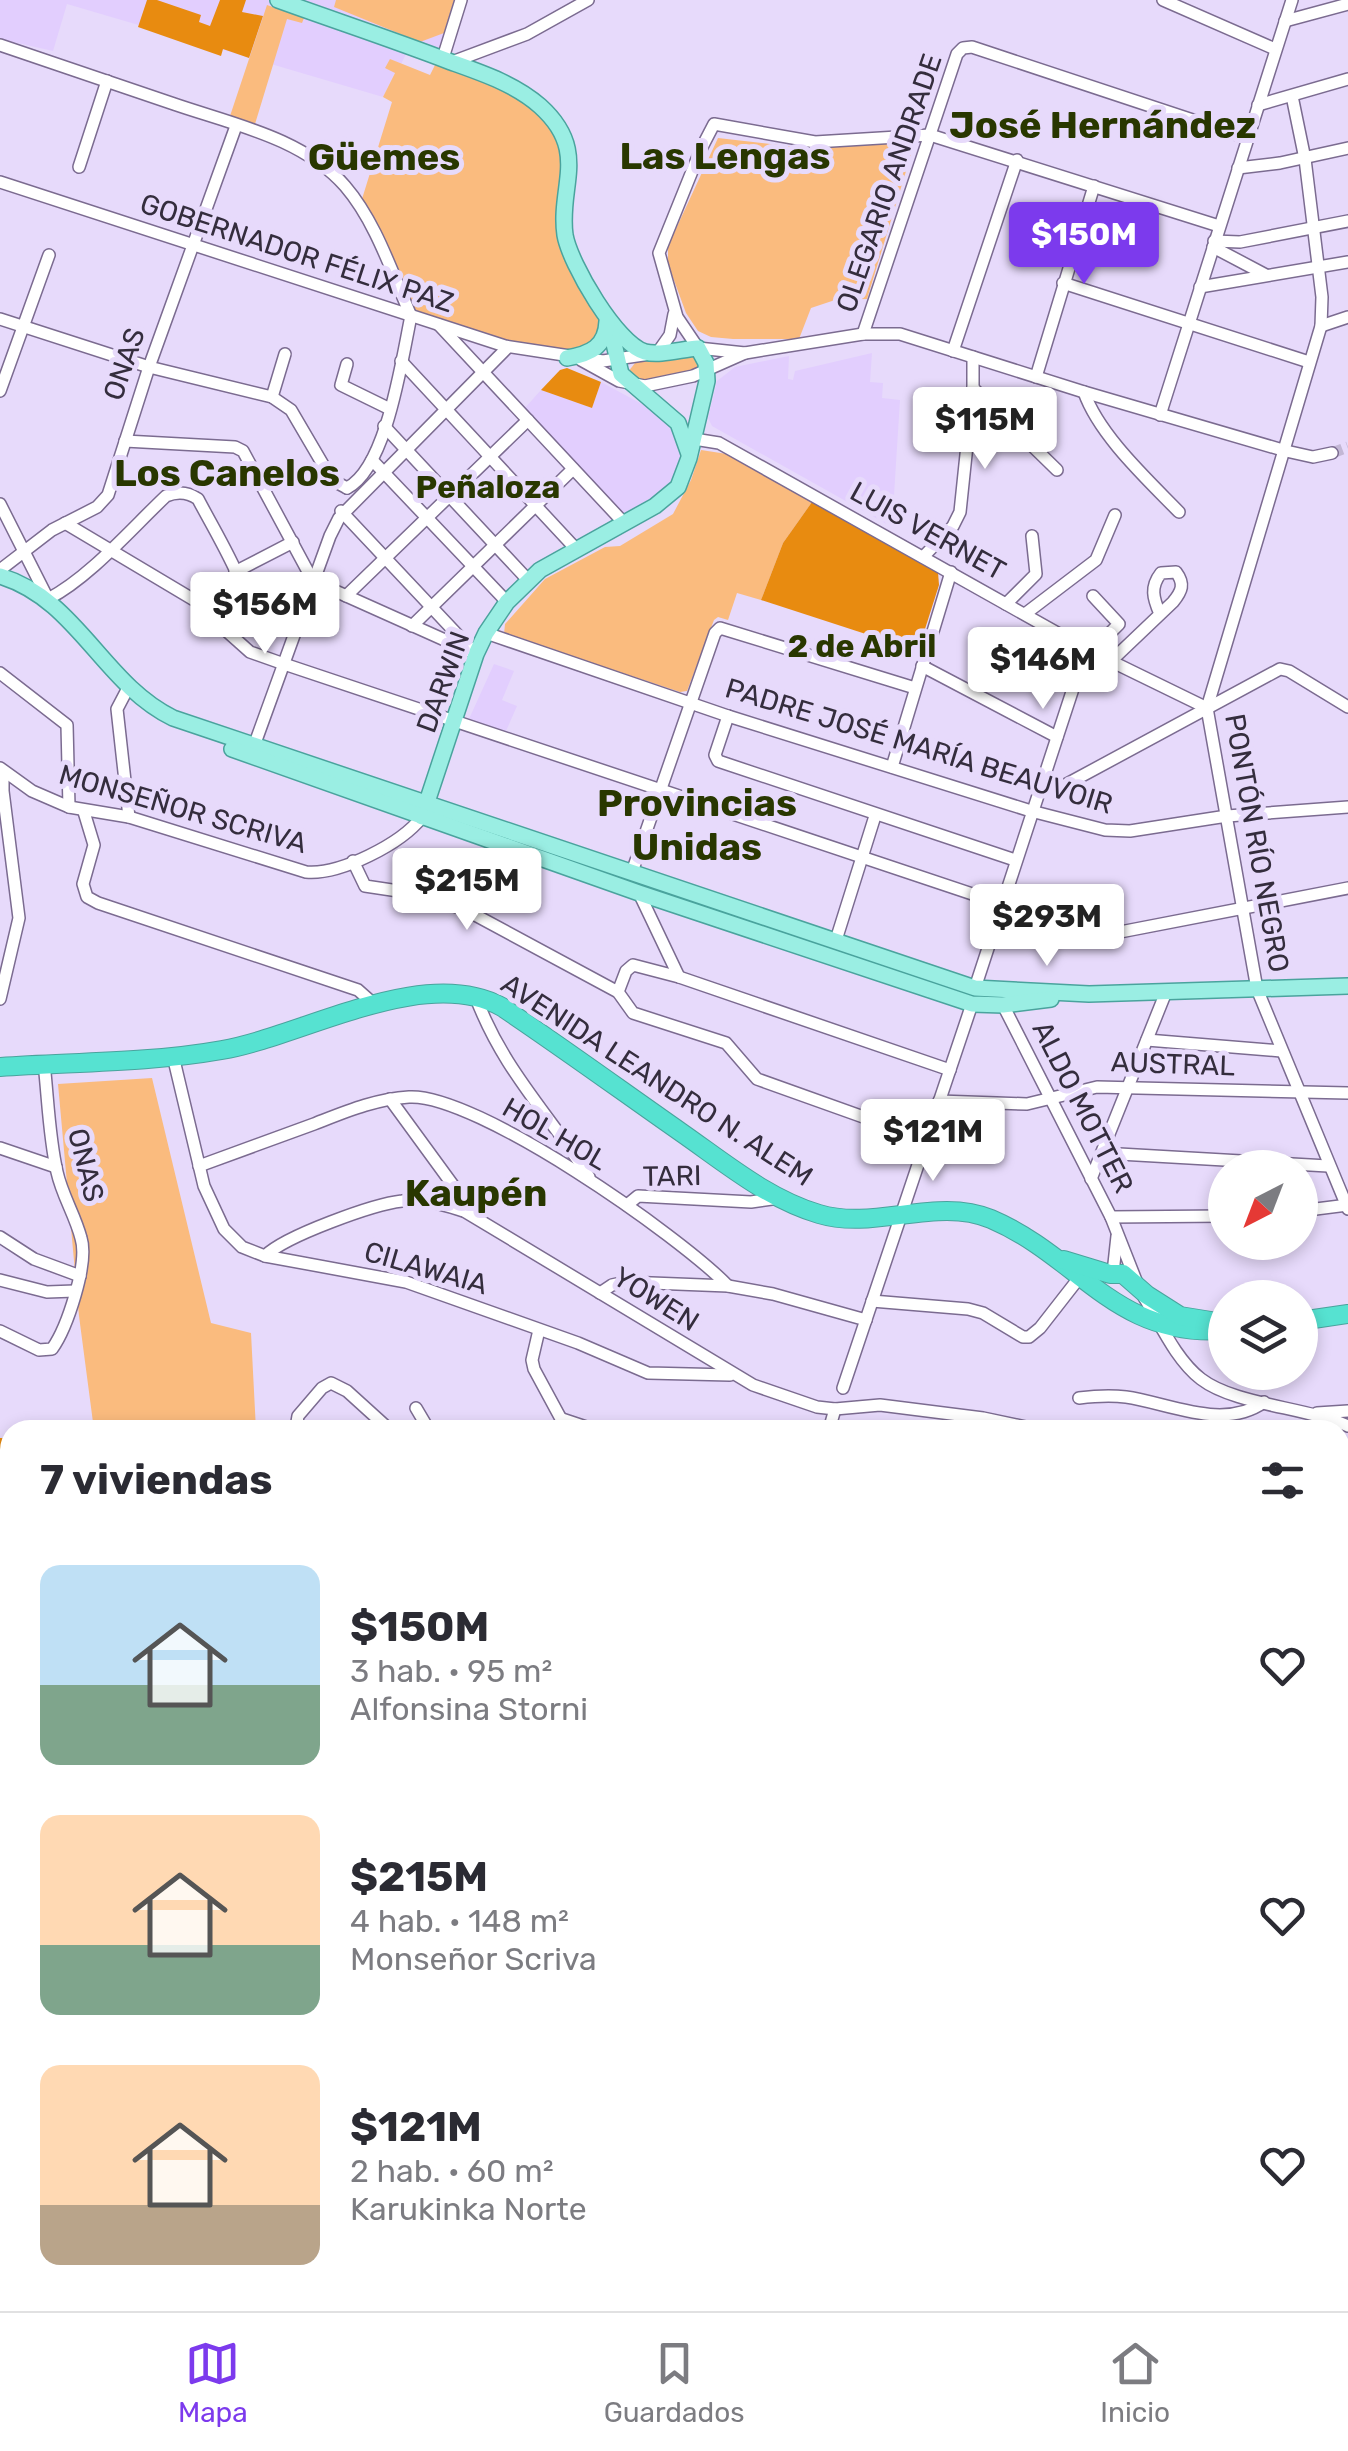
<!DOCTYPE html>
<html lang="es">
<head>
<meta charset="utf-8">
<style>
	:root { --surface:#fff; --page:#f2f2f3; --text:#2b2b33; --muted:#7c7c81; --line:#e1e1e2; --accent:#7c3aed }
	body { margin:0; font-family:Rubik,sans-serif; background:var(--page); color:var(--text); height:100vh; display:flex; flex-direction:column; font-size:38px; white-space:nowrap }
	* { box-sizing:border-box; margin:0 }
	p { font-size:32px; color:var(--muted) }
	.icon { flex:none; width:55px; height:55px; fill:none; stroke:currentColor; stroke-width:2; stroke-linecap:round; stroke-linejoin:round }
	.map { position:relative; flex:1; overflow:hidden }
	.details { position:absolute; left:0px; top:1420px; width:1350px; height:892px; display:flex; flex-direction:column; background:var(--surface); border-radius:30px 30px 0 0; box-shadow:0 5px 15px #0003 }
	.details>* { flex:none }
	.needle { width:65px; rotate:222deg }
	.controls { position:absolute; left:1208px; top:1150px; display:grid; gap:20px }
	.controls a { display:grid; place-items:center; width:110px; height:110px; border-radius:50%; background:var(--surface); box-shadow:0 5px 15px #0003; font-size:50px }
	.price { position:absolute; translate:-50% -85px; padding:0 22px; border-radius:10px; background:#fff; color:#222; font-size:32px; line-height:65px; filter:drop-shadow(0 2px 5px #0008) }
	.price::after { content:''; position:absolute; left:50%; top:60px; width:30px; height:22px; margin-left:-15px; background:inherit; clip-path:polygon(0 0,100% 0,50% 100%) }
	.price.active { background:var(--accent); color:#fff }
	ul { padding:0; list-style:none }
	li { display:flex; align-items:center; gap:30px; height:250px; padding:0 40px }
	li span { display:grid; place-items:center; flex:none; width:280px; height:200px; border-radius:20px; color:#555 }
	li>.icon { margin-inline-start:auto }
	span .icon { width:120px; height:120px; fill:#fffc; stroke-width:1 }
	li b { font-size:42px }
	h2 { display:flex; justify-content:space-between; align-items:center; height:120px; padding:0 40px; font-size:42px }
	.tabs { display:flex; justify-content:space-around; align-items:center; height:140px; border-top:2px solid var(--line); background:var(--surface); font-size:28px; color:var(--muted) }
	.tabs a { display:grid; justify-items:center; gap:5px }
	.tabs .active { color:var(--accent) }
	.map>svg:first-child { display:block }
</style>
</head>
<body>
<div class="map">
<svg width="1348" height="2311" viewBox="0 0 1348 2311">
	<rect width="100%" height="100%" fill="#e7dafb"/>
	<g fill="#e2cefe">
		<polygon points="0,0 455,0 435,65 406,54 401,64 390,59 395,72 383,97 67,4 53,51 0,39"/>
		<polygon points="872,353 870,382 883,383 882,398 900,400 892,527 712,426 708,418 717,381 735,367 789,356 788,379 793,380 795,371"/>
		<polygon points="601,382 653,410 670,423 681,448 682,460 671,487 625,517 525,408 541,390 592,408"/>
		<polygon points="494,664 514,671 502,700 517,706 506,731 469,719"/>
	</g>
	<g fill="#fabb7e">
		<polygon points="336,0 454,0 444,33 420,42 334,7"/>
		<polygon points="267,5 304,18 302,23 287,19 255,124 230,116"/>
		<path d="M390 59 430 75 435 65C486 81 561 102 565 168 566 187 556 210 562 229 570 260 588 291 601 320L599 337 577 352 515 344 423 316 412 306 362 199 392 102 383 97 395 73 385 68Z"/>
		<polygon points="718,138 804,148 907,142 914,145 867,299 835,300 811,308 799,339 733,339 711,337 698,331 686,313 668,264 668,246"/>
		<polygon points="687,353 695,356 699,365 693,372 640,381 628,372 635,363"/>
		<polygon points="701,450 727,454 812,502 783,543 761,600 737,593 728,620 718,617 714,620 687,691 680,692 504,634 505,624 545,579 605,547 620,546 673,514 691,480"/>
		<polygon points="152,1078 211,1323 251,1333 256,1430 94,1430 79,1316 58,1084"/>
	</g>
	<g fill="#e88b10">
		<polygon points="147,0 157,0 201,15 199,22 210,26 220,0 246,0 242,12 263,16 249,58 223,49 221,56 138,27"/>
		<polygon points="567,368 601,382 592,408 541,390 560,370"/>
		<polygon points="812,502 938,572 939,585 918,651 761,600 783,543"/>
		<polygon points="0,1438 10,1438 10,2302 1340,2302 1340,1695 1348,1694 1348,2311 0,2311"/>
	</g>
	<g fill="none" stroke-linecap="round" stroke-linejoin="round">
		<polyline stroke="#c3b7d5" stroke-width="11" stroke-dasharray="11 5.5" stroke-linecap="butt" points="1332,453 1348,447"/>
		<g stroke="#7b6b90" stroke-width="14">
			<g id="minor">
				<polyline points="1163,0 1275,49"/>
				<polyline points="1285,21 1348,4"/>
				<path d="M0 45C58 65 116 84 174 104 232 124 303 138 345 186 376 222 392 273 411 316"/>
				<polyline points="443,58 461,0"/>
				<polyline points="452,62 527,34 588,0"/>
				<polyline points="1292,96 1305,159 1322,297 1321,326 1207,708 1257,989 1348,1209"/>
				<polyline points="1258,105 1348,79"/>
				<polyline points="79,167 107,81"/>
				<polyline points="1238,168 1280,163 1348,148"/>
				<polyline points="0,182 505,346 603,361 650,354"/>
				<polyline points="1214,241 1240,242 1348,221"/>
				<polyline points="1213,247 1266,275"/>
				<polyline points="1063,283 1309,362"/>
				<polyline points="1200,287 1348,262"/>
				<polyline points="0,319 149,367 272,397 291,410 332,480 347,488"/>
				<polyline points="439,325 624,523"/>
				<polyline points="1321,326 1348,317"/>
				<polyline points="863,334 957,54 963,48 972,47 1247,138"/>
				<polyline points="953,351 1017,160"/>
				<polyline points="658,352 670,335 674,314"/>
				<polyline points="745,353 698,348 677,317 659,253 701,149 714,124 815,142 930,135 1219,226"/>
				<polyline points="581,360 619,381 645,386 693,376 745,353 863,334 900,334 1084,392 1286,451 1313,457 1332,453"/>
				<polyline points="401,361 576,549"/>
				<polyline points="347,364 341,385 390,409"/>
				<polyline points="1036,377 1094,186"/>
				<polyline points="973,388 1057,470"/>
				<polyline points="0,391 49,255"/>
				<path d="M1084 392C1099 435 1147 479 1179 512"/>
				<polyline points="272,397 285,354"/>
				<polyline points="1160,415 1292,0"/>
				<polyline points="384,426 528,580"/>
				<polyline points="694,439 719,443 1086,649 1207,708"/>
				<polyline points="125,441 235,447 243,451 313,581 476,654"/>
				<polyline points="372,460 507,602"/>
				<path d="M347 488C387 468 402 358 411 316"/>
				<path d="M0 504 48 599C90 577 131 529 166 496 178 491 188 492 198 499 210 523 256 597 248 620L243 623 226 619 65 523"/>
				<polyline points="341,511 470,648"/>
				<polyline points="923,557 953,526 960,512 973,388 973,357"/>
				<polyline points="0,570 52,530 97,507 108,495 149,367 236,126"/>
				<polyline points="235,572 293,542"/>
				<polyline points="346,596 528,420"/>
				<polyline points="1006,604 1036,574 1032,536"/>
				<polyline points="1025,614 1096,560 1115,515"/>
				<polyline points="412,626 573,469"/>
				<polyline points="222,627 250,652 284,664 1089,933 1115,933 1348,888"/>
				<polyline points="486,633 728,716 1031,811 1105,830 1130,831 1227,816 1348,807"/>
				<polyline points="1092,651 1119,624 1093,596"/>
				<path d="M1111 661 1173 602C1182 591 1185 584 1176 572L1161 573C1150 587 1153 598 1160 614"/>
				<polyline points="922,666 1057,737"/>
				<polyline points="0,673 67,725 69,807"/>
				<polyline points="128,688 117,709 129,817"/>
				<polyline points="728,716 715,755 718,761 1015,860"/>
				<polyline points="254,746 330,536 339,518 508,347"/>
				<polyline points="892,767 951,572"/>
				<path d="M0 768 32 791 69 807 129 817 306 872C340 875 401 844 422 817"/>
				<polyline points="1039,788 1065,785 1280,669 1289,671 1348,707"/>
				<polyline points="84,812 94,845 83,884 87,897 98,903 358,990 376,1006"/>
				<polyline points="353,861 365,886 405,892 464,909 618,992 633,1013 726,1043 757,1079 925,1139"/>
				<polyline points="632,872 715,633 720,628 915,688"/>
				<polyline points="639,893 679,977"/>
				<polyline points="836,940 875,816"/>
				<polyline points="975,988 1086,649"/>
				<polyline points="618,992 626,971 633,965 679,977 950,1070"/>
				<path d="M475 995C502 1069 549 1114 589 1177"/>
				<polyline points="0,999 19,918 3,791 3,771"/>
				<polyline points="1003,1005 1111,1217 1137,1283"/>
				<polyline points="1147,1040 1281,1051"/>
				<polyline points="173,1056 204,1186 224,1229 242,1247 265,1256 406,1282 578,1343 648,1373 730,1375"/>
				<polyline points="390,1099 455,1188 464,1211"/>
				<polyline points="939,1101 1027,1104 1097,1087 1348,1093"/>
				<polyline points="0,1148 56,1167"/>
				<polyline points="1102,1153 1328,1166"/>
				<path d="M199 1166C237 1152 275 1138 314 1124 345 1112 375 1099 409 1097 476 1093 680 1236 728 1286"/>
				<polyline points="1091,1179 1166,992"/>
				<polyline points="627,1205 638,1196 751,1202 779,1198"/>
				<polyline points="1300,1211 1348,1205"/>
				<polyline points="1111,1217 1225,1216"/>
				<polyline points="0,1237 34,1259 80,1276"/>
				<path d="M265 1256C285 1236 374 1204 402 1201 424 1198 444 1205 464 1211L753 1385 817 1407 835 1409 880 1405 983 1418 1040 1430"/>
				<polyline points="1113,1273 1117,1236"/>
				<polyline points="0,1280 47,1292 75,1291"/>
				<polyline points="600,1293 612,1285 626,1282 728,1286 773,1294 866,1320"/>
				<path d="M1144 1297C1160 1323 1176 1360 1201 1379 1235 1405 1306 1407 1348 1426"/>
				<polyline points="872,1301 968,1309 983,1313 1023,1337 1029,1337 1040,1328 1079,1278"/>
				<polyline points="539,1330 532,1360 534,1369 567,1430"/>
				<path d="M0 1331 39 1350 52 1349C67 1328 89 1263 81 1238 75 1215 62 1195 57 1172 49 1137 48 1099 44 1063"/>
				<polyline points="843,1388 972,1004"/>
				<path d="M1079 1398C1095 1396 1110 1395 1126 1397 1169 1403 1223 1431 1264 1402"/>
				<polyline points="416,1408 429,1430"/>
				<polyline points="1317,1413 1348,1411"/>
				<polyline points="562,1419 595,1430"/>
				<polyline points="304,1430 297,1422 298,1416 322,1388 331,1383 347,1391 390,1430"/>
				<polyline points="829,1430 835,1409"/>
				<polyline points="1340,1513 1348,1512"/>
				<polyline points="1340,1599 1348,1604"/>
				<polyline points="1340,1728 1348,1733"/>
				<polyline points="1340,1851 1348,1856"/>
			</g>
		</g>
		<g stroke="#4aa39d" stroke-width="18">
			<g id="major">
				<path d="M278 0C336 21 394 40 451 62 482 73 515 84 540 106 590 151 558 186 565 235 570 264 617 344 645 352 660 356 682 349 698 348L706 363 707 381 689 458 678 487 655 506 540 570 507 602 486 633 476 654 422 817"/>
				<polyline points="609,322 621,374 678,423 689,454"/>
				<path d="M567 358C590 354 606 347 607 321"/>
				<path d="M0 576C77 599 103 684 173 718L975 988 1089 994 1348 986"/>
				<polyline points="232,749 639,893 972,1004 1003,1005 1051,999"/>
			</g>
		</g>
		<g stroke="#4aa39d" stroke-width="20">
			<g id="highway">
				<path d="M0 1067C73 1062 149 1063 222 1050 303 1036 424 964 502 1007 563 1048 622 1091 682 1133 725 1163 768 1199 819 1214 875 1231 937 1196 991 1219 1080 1257 1115 1338 1225 1330"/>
				<polyline points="1064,1260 1110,1274 1123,1274 1147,1295 1180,1316 1211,1321"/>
				<polyline points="1300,1321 1348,1314"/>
			</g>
		</g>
		<use href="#minor" stroke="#fff" stroke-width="11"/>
		<use href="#major" stroke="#9aeee3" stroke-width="15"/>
		<use href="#highway" stroke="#56e2d1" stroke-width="18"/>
	</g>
	<g text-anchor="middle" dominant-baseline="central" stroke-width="10" stroke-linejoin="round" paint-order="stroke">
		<g font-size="28" fill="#342d3d" stroke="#e7dafb">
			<text transform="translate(889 183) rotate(-71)">OLEGARIO ANDRADE</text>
			<text transform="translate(297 253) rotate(18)">GOBERNADOR FÉLIX PAZ</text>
			<text transform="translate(124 364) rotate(-71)">ONAS</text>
			<text transform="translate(928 531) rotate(29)">LUIS VERNET</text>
			<text transform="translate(443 682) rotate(-70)">DARWIN</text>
			<text transform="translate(919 746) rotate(17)">PADRE JOSÉ MARÍA BEAUVOIR</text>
			<text transform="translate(183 809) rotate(16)">MONSEÑOR SCRIVA</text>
			<text transform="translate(1257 843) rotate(80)">PONTÓN RÍO NEGRO</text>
			<text transform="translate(1173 1064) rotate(2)">AUSTRAL</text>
			<text transform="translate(657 1080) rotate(33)">AVENIDA LEANDRO N. ALEM</text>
			<text transform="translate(1083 1107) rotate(63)">ALDO MOTTER</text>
			<text transform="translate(555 1134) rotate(30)">HOL HOL</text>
			<text transform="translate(86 1165) rotate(76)">ONAS</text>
			<text transform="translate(672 1176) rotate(-1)">TARI</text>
			<text transform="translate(426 1268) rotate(16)">CILAWAIA</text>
			<text transform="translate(656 1299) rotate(32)">YOWEN</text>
		</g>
		<g font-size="32" font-weight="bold" fill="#293700" stroke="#e7dafb">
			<text x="488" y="487">Peñaloza</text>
			<text x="862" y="646">2 de Abril</text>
		</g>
		<g font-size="38" font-weight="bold" fill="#293700" stroke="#e7dafb">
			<text x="1103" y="125">José Hernández</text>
			<text x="725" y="156">Las Lengas</text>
			<text x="384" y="157">Güemes</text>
			<text x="227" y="473">Los Canelos</text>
			<text x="697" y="803">Provincias<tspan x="697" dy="44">Unidas</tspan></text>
			<text x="476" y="1193">Kaupén</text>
		</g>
	</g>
</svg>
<div class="controls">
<a><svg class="needle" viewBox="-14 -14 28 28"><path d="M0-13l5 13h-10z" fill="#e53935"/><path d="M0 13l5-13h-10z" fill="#7c7c81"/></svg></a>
<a><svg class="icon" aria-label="layers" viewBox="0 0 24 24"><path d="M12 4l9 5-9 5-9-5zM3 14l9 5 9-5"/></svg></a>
</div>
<b class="price active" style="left:1084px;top:287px">$150M</b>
<b class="price" style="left:985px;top:472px">$115M</b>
<b class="price" style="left:265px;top:657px">$156M</b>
<b class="price" style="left:1043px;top:712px">$146M</b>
<b class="price" style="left:467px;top:933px">$215M</b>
<b class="price" style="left:1047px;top:969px">$293M</b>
<b class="price" style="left:933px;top:1184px">$121M</b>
<section class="details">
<h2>7 viviendas<svg class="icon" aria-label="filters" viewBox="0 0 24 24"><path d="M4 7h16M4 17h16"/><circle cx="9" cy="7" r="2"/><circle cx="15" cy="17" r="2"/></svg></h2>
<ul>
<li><span style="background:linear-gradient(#bfe0f5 60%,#7fa58c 0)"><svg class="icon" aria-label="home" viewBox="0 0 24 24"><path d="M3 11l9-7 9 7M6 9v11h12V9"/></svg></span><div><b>$150M</b><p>3 hab. · 95 m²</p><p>Alfonsina Storni</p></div><svg class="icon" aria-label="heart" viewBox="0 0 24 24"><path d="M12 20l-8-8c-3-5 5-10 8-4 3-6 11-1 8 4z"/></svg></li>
<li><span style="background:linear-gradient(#ffd9b3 65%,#7fa58c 0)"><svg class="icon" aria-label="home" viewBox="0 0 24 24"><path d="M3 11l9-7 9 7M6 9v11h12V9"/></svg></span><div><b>$215M</b><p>4 hab. · 148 m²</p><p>Monseñor Scriva</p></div><svg class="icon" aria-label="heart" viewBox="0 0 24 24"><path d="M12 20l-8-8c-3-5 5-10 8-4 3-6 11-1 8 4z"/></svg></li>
<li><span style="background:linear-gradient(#ffd9b3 70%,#b9a48a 0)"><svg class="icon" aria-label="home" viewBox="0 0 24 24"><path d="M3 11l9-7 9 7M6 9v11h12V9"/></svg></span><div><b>$121M</b><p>2 hab. · 60 m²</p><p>Karukinka Norte</p></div><svg class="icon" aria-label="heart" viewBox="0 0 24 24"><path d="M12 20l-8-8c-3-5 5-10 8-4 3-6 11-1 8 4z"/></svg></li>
</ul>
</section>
</div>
<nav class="tabs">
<a class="active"><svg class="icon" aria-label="map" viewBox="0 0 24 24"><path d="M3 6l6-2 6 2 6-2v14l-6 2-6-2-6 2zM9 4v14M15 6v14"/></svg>Mapa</a>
<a><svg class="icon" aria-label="saved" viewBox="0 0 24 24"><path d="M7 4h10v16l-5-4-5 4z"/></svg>Guardados</a>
<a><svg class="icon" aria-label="home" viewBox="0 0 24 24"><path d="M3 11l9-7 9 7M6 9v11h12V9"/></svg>Inicio</a>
</nav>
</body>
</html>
